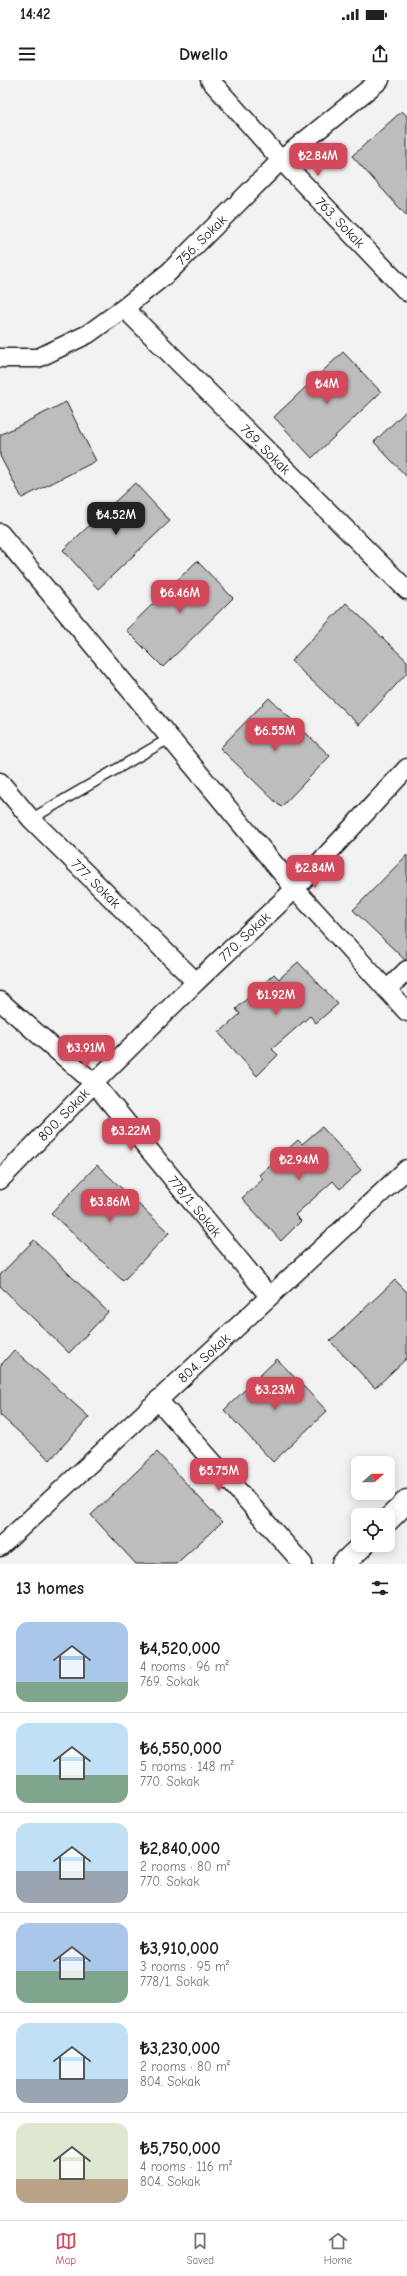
<!DOCTYPE html>
<html lang="en">
<head>
<meta charset="utf-8">
<style>
	:root { --surface:#fff; --page:#f2f2f2; --text:#202124; --muted:#757577; --line:#e0e0e0; --accent:#d1495b }
	body { margin:0; font-family:"Comic Neue",sans-serif; background:var(--page); color:var(--text); height:100vh; display:flex; flex-direction:column; font-size:15px; white-space:nowrap }
	* { box-sizing:border-box; margin:0 }
	p { font-size:13px; color:var(--muted) }
	.icon { flex:none; width:22px; height:22px; fill:none; stroke:currentColor; stroke-width:2; stroke-linecap:round; stroke-linejoin:round }
	.map { position:relative; height:1484px; overflow:hidden }
	.side { display:flex; flex-direction:column; background:var(--surface); flex:1 }
	.side>* { flex:none }
	.needle { width:26px; rotate:69deg }
	.controls { position:absolute; left:351px; top:1376px; display:grid; gap:8px }
	.controls a { display:grid; place-items:center; width:44px; height:44px; border-radius:8px; background:var(--surface); box-shadow:0 2px 10px #0003; font-size:20px }
	.price { position:absolute; translate:-50% -34px; padding:0 9px; border-radius:8px; background:var(--accent); color:#fff; font-size:13px; line-height:26px; filter:drop-shadow(0 1px 2px #0008) }
	.price::after { content:''; position:absolute; left:50%; top:24px; width:12px; height:9px; margin-left:-6px; background:inherit; clip-path:polygon(0 0,100% 0,50% 100%) }
	.price.selected { background:#222; color:#fff }
	ul { padding:0; list-style:none }
	li { display:flex; align-items:center; gap:12px; height:100px; padding:0 16px }
	li+li { border-top:1px solid var(--line) }
	li span { display:grid; place-items:center; flex:none; width:112px; height:80px; border-radius:12px; color:#555 }
	li>.icon { margin-inline-start:auto }
	span .icon { width:48px; height:48px; fill:#fffc; stroke-width:1 }
	li b { font-size:17px }
	h2 { display:flex; justify-content:space-between; align-items:center; height:48px; padding:0 16px; font-size:17px }
	.status { display:flex; justify-content:space-between; align-items:center; height:28px; padding:0 20px; background:var(--surface); direction:ltr }
	.status svg { height:11px; fill:currentColor }
	header { display:flex; justify-content:space-between; align-items:center; height:52px; padding:0 16px; background:var(--surface); font-size:18px; font-weight:600 }
	.menu { display:flex; justify-content:space-around; align-items:center; height:56px; border-top:1px solid var(--line); background:var(--surface); font-size:11px; color:var(--muted) }
	.menu a { display:grid; justify-items:center; gap:2px }
	.menu .selected { color:var(--accent) }
	.map>svg:first-child { display:block }
</style>
</head>
<body>
<div class="status"><b>14:42</b><svg viewBox="0 0 49 12"><path d="M0 12V9h3v3zM5 12V6h3v6zM10 12V3h3v9zM15 12V0h3v12zM26 1h20v11H26zM47 4h2v5h-2z"/></svg></div>
<header><svg class="icon" aria-label="menu" viewBox="0 0 24 24"><path d="M4 6h16M4 12h16M4 18h16"/></svg>Dwello<svg class="icon" aria-label="share" viewBox="0 0 24 24"><path d="M12 15V3M7 8l5-5 5 5M5 13v7h14v-7"/></svg></header>
<div class="map">
<svg width="407" height="1484" viewBox="0 0 407 1484">
	<rect width="100%" height="100%" fill="#f2f2f2"/>
	<filter id="ink" filterUnits="userSpaceOnUse"><feTurbulence type="fractalNoise" baseFrequency=".025" numOctaves="2"/><feDisplacementMap in="SourceGraphic" scale="8" xChannelSelector="R" yChannelSelector="G"/><feConvolveMatrix kernelMatrix="1 2 1 2 8 2 1 2 1" color-interpolation-filters="sRGB"/></filter>
	<g filter="url(#ink)">
		<g fill="#bdbdbd" stroke="#1c1c1c">
			<polygon points="402,31 407,36 407,136 352,76"/>
			<polygon points="343,272 381,312 312,378 274,337"/>
			<polygon points="66,322 96,381 22,418 0,376 0,355"/>
			<polygon points="407,330 407,397 374,362"/>
			<polygon points="135,403 170,441 98,509 63,470"/>
			<polygon points="197,481 233,518 163,587 126,550"/>
			<polygon points="346,523 407,581 407,593 359,645 291,581"/>
			<polygon points="269,618 330,676 281,727 220,668"/>
			<polygon points="407,775 407,880 406,881 353,830"/>
			<polygon points="298,882 338,924 316,943 310,936 272,969 278,975 257,996 219,953 240,934 236,929 274,894 279,899"/>
			<polygon points="322,1047 361,1090 340,1109 333,1101 295,1135 301,1141 281,1161 242,1118 263,1099 259,1095 298,1060 302,1064"/>
			<polygon points="97,1085 169,1153 123,1201 51,1133"/>
			<polygon points="34,1160 108,1232 69,1273 0,1206 0,1195"/>
			<polygon points="395,1200 407,1212 407,1278 375,1308 330,1261"/>
			<polygon points="14,1270 89,1337 50,1380 0,1335 0,1286"/>
			<polygon points="277,1279 327,1331 273,1382 224,1330"/>
			<polygon points="157,1372 222,1442 176,1484 136,1484 91,1435"/>
		</g>
		<g fill="none" stroke-linecap="round" stroke-linejoin="round">
			<g stroke="#1c1c1c" stroke-width="12">
				<polyline id="service" points="31,739 170,658"/>
			</g>
			<g stroke="#1c1c1c" stroke-width="21">
				<g id="minor">
					<path id="s1" d="M210 0 281 80 407 212"/>
					<path id="s2" d="M124 228 407 510"/>
					<path id="s3" d="M0 278H38L88 254 124 228 169 192 281 80 380 0"/>
					<polyline points="0,453 295,809 407,932"/>
					<path id="s4" d="M0 702 31 739 196 902"/>
					<polyline points="387,910 407,890"/>
					<path id="s5" d="M0 921 94 1003 269 1216"/>
					<path id="s6" d="M0 1100 94 1003 196 902 295 809 407 688"/>
					<polyline points="158,1320 303,1484"/>
					<path id="s7" d="M0 1467 407 1089"/>
				</g>
			</g>
			<g stroke="#1c1c1c" stroke-width="25">
				<g id="secondary">
					<polyline points="388,1440 407,1421"/>
					<polyline points="343,1484 363,1465"/>
				</g>
			</g>
			<use href="#service" stroke="#fff" stroke-width="9"/>
			<use href="#minor" stroke="#fff" stroke-width="18"/>
			<use href="#secondary" stroke="#fff" stroke-width="22"/>
		</g>
	</g>
	<g text-anchor="middle" dominant-baseline="central" stroke-width="4" stroke-linejoin="round" paint-order="stroke">
		<g font-size="14" fill="#1c1c1c" stroke="#fff">
			<text stroke="none"><textPath href="#s1" startOffset="193">763. Sokak</textPath></text>
			<text stroke="none"><textPath href="#s3" startOffset="241">756. Sokak</textPath></text>
			<text stroke="none"><textPath href="#s2" startOffset="200">769. Sokak</textPath></text>
			<text stroke="none"><textPath href="#s4" startOffset="140">777. Sokak</textPath></text>
			<text stroke="none"><textPath href="#s6" startOffset="345">770. Sokak</textPath></text>
			<text stroke="none"><textPath href="#s6" startOffset="91">800. Sokak</textPath></text>
			<text stroke="none"><textPath href="#s5" startOffset="284">778/1. Sokak</textPath></text>
			<text stroke="none"><textPath href="#s7" startOffset="278">804. Sokak</textPath></text>
		</g>
	</g>
</svg>
<div class="controls">
<a><svg class="needle" viewBox="-14 -14 28 28"><path d="M0-13l5 13h-10z" fill="#e53935"/><path d="M0 13l5-13h-10z" fill="#757577"/></svg></a>
<a><svg class="icon" aria-label="locate" viewBox="0 0 24 24"><circle cx="12" cy="12" r="6"/><path d="M12 2v4M12 18v4M2 12h4M18 12h4"/></svg></a>
</div>
<b class="price" style="left:318px;top:97px">₺2.84M</b>
<b class="price" style="left:327px;top:325px">₺4M</b>
<b class="price selected" style="left:116px;top:456px">₺4.52M</b>
<b class="price" style="left:180px;top:534px">₺6.46M</b>
<b class="price" style="left:275px;top:672px">₺6.55M</b>
<b class="price" style="left:315px;top:809px">₺2.84M</b>
<b class="price" style="left:276px;top:936px">₺1.92M</b>
<b class="price" style="left:86px;top:989px">₺3.91M</b>
<b class="price" style="left:131px;top:1072px">₺3.22M</b>
<b class="price" style="left:299px;top:1101px">₺2.94M</b>
<b class="price" style="left:110px;top:1143px">₺3.86M</b>
<b class="price" style="left:275px;top:1331px">₺3.23M</b>
<b class="price" style="left:219px;top:1412px">₺5.75M</b>
</div>
<section class="side">
<h2>13 homes<svg class="icon" aria-label="filters" viewBox="0 0 24 24"><path d="M4 7h16M4 17h16"/><circle cx="9" cy="7" r="2"/><circle cx="15" cy="17" r="2"/></svg></h2>
<ul>
<li><span style="background:linear-gradient(#a9c7e8 75%,#7fa58c 0)"><svg class="icon" aria-label="home" viewBox="0 0 24 24"><path d="M3 11l9-7 9 7M6 9v11h12V9"/></svg></span><div><b>₺4,520,000</b><p>4 rooms · 96 m²</p><p>769. Sokak</p></div></li>
<li><span style="background:linear-gradient(#bfe0f5 65%,#7fa58c 0)"><svg class="icon" aria-label="home" viewBox="0 0 24 24"><path d="M3 11l9-7 9 7M6 9v11h12V9"/></svg></span><div><b>₺6,550,000</b><p>5 rooms · 148 m²</p><p>770. Sokak</p></div></li>
<li><span style="background:linear-gradient(#bfe0f5 60%,#9aa5b1 0)"><svg class="icon" aria-label="home" viewBox="0 0 24 24"><path d="M3 11l9-7 9 7M6 9v11h12V9"/></svg></span><div><b>₺2,840,000</b><p>2 rooms · 80 m²</p><p>770. Sokak</p></div></li>
<li><span style="background:linear-gradient(#a9c7e8 60%,#7fa58c 0)"><svg class="icon" aria-label="home" viewBox="0 0 24 24"><path d="M3 11l9-7 9 7M6 9v11h12V9"/></svg></span><div><b>₺3,910,000</b><p>3 rooms · 95 m²</p><p>778/1. Sokak</p></div></li>
<li><span style="background:linear-gradient(#bfe0f5 70%,#9aa5b1 0)"><svg class="icon" aria-label="home" viewBox="0 0 24 24"><path d="M3 11l9-7 9 7M6 9v11h12V9"/></svg></span><div><b>₺3,230,000</b><p>2 rooms · 80 m²</p><p>804. Sokak</p></div></li>
<li><span style="background:linear-gradient(#dfe7d0 70%,#b9a48a 0)"><svg class="icon" aria-label="home" viewBox="0 0 24 24"><path d="M3 11l9-7 9 7M6 9v11h12V9"/></svg></span><div><b>₺5,750,000</b><p>4 rooms · 116 m²</p><p>804. Sokak</p></div></li>
</ul>
</section>
<nav class="menu">
<a class="selected"><svg class="icon" aria-label="map" viewBox="0 0 24 24"><path d="M3 6l6-2 6 2 6-2v14l-6 2-6-2-6 2zM9 4v14M15 6v14"/></svg>Map</a>
<a><svg class="icon" aria-label="saved" viewBox="0 0 24 24"><path d="M7 4h10v16l-5-4-5 4z"/></svg>Saved</a>
<a><svg class="icon" aria-label="home" viewBox="0 0 24 24"><path d="M3 11l9-7 9 7M6 9v11h12V9"/></svg>Home</a>
</nav>
</body>
</html>
